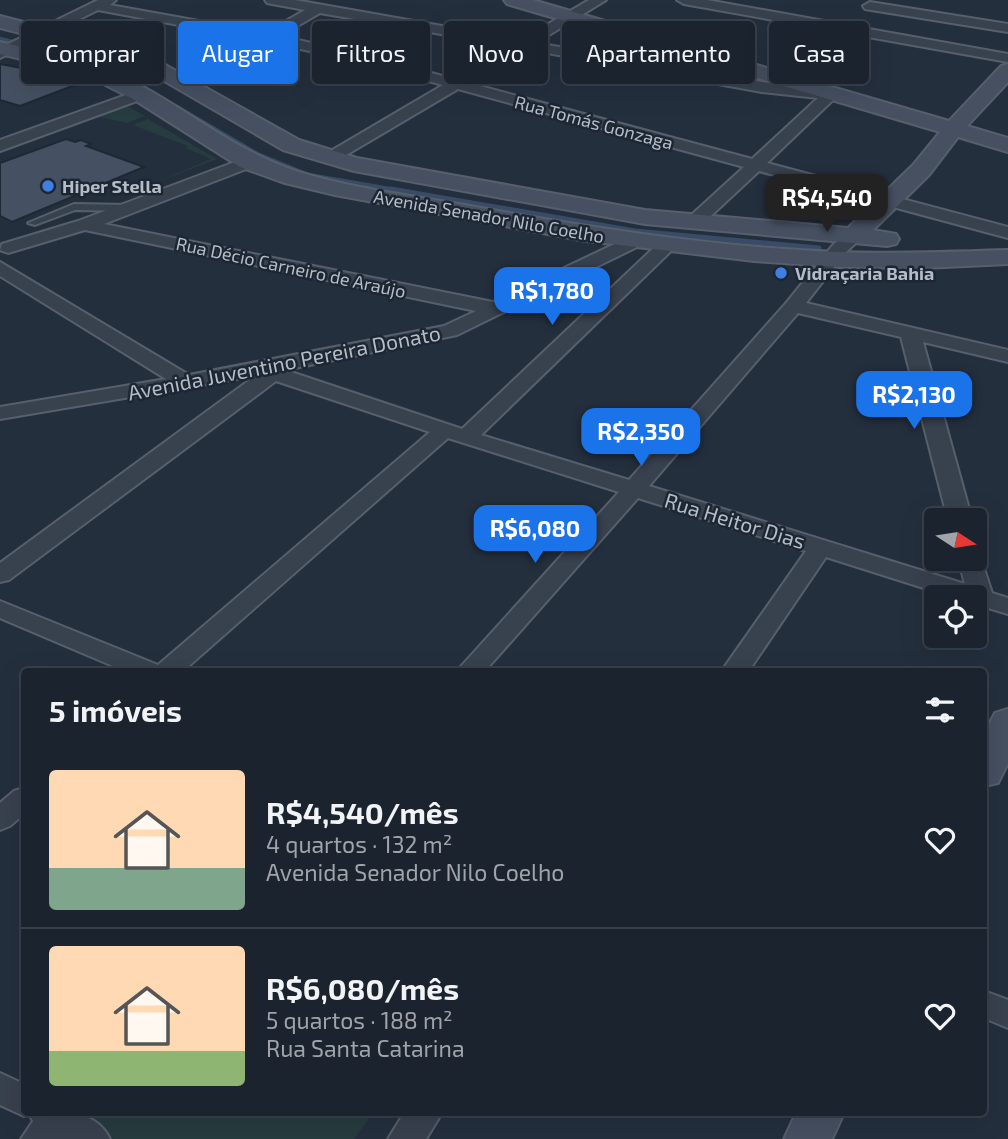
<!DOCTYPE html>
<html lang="pt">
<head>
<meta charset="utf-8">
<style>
	:root { --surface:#1b232e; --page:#282f3a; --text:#f1f3f6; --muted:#a0a4aa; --line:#39404a; --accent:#1a73e8 }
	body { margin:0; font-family:"Exo 2",sans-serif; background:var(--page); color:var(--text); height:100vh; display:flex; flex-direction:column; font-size:26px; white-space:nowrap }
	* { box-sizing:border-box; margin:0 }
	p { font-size:23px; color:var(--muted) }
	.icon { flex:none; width:38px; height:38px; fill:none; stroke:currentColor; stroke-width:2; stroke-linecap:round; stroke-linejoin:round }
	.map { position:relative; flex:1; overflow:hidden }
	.sheet { position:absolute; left:21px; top:668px; width:966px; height:448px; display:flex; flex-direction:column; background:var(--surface); border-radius:7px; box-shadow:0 7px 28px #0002,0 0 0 2px var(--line) }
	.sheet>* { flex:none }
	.banner { position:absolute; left:21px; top:21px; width:966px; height:63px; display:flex; gap:14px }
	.needle { width:46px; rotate:102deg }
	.fabs { position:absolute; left:924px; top:508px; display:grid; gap:14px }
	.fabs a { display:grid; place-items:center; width:63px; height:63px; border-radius:7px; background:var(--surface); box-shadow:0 7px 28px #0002,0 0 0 2px var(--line); font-size:35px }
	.price { position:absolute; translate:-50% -60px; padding:0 16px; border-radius:14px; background:var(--accent); color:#fff; font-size:23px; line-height:46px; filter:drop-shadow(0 2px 4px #0008) }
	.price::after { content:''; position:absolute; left:50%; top:42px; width:21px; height:16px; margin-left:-10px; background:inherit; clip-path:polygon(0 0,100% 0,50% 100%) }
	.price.on { background:#222; color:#fff }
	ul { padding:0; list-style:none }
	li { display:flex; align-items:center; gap:21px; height:175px; padding:0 28px }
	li+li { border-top:2px solid var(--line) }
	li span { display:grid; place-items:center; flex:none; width:196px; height:140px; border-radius:7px; color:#555 }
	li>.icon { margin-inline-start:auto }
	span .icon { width:84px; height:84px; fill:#fffc; stroke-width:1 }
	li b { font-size:30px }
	h2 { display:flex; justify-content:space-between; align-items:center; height:84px; padding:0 28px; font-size:30px }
	.chip { padding:0 24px; border-radius:7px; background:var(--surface); box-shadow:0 7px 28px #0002,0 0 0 2px var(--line); font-size:24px; line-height:63px }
	.chip.on { background:var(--accent); color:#fff }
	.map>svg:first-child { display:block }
</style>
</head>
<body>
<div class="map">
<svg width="1008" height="1139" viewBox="0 0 1008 1139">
	<rect width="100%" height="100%" fill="#242f3e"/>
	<g fill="#263c3f">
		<polygon points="126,105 145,116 127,123 95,116"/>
		<polygon points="148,119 217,159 157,182 211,159 186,148 188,146 133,125"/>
		<polygon points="70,1113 373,1113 354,1139 113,1139 69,1115"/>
	</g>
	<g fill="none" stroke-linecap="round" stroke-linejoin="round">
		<g stroke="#394c67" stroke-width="4.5">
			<polyline points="0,39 105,66 141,86"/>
			<polyline points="175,106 257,154 308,175 401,191"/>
		</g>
		<polyline stroke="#394c67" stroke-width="5" points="391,189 635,231 819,248"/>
	</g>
	<g fill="#455162" stroke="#1f2835" stroke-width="2">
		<polygon points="0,64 59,75 75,85 20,106 0,100"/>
		<polygon points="452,68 462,71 444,80 433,77"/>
		<polygon points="66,139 75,142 81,140 91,144 86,146 144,167 12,222 0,216 0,163"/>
	</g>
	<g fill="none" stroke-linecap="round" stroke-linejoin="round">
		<g stroke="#565f6c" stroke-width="4">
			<polygon id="service" points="74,204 129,205 133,208 129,211 75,210 35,225 28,223"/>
		</g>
		<g stroke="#565f6c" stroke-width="4">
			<g id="minor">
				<path d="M98 0H116L110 5 265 33 305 10 267 3 265 0H295L521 40 589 0H606L536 43 762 82 835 92 838 95 835 98 767 163 1008 227V238L759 171 699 227H687L684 223 687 219 744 167 458 89 336 161H324L322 158 324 155 443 85 350 60 269 42 187 89 179 84 182 81 254 39 98 10 0 58V48ZM320 13 510 46 454 79 352 52 280 36ZM525 49 762 92 818 98 752 159 469 83Z"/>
				<polygon points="677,0 707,0 1008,54 1008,62 684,4"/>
				<polygon points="870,2 1008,24 1008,32 865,9 863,6"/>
				<polygon points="140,90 148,95 145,98 0,151 0,140"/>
				<polygon points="248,157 254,158 256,162 254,166 104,224 493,302 627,238 639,238 642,242 639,246 457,335 285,370 462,429 660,242 672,242 675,246 672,250 481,435 629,480 787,302 833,245 847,233 859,233 862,237 845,253 806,303 1008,350 1008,362 923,342 972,520 948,520 901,337 798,313 649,486 965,584 958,558 975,558 975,552 979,553 992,593 1008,598 1008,614 975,604 975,597 952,597 826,557 748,672 721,672 806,551 638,498 484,672 456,672 619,492 448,438 182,672 127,672 0,618 0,601 158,665 430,432 276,381 9,580 0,582 0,563 255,376 0,419 0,407 166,379 0,276 0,262 189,375 444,326 476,311 85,230 8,253 0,250 2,244 78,221"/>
				<polygon points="24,788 24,814 10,826 0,830 0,803 14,791"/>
				<polygon points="984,991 1008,1000 1008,1028 984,1018"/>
				<path d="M0 1073 24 1084V1113C56 1113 94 1106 110 1139H21L33 1121 29 1114 24 1116 0 1105Z"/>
				<polygon points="404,1113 442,1113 426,1139 388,1139"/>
			</g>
		</g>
		<g stroke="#565f6c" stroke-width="4">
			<g id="secondary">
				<polygon points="504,0 533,0 949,121 1001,66 1008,64 1008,82 967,126 1008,138 1008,152 958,137 929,175 873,230 896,234 899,239 896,244 887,246 645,224 354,171 283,150 130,61 0,28 0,16 144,53 299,140 357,158 645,210 848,228 913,165 940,132 507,4"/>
				<path d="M0 42C32 50 67 54 98 66 170 92 225 149 299 172 354 189 414 196 470 206 592 228 715 247 838 252 895 254 951 252 1008 250V264L923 268 838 267 754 261 586 241 335 195 285 183 240 167 133 99 84 74 0 54Z"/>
				<polygon points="1008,709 1008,763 998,783 984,786 984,734 995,713"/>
				<polygon points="796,1113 844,1113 832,1139 784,1139"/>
			</g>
		</g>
		<use href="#service" fill="#38414e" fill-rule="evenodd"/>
		<use href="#minor" fill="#38414e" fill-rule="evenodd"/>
		<use href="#secondary" fill="#465061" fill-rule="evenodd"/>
	</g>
	<g fill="#3f7fe0" stroke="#1d2633" stroke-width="2.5">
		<circle cx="48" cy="186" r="7"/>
		<circle cx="781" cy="273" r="7"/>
	</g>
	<g text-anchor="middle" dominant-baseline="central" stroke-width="5" stroke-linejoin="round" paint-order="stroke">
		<g font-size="18" fill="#b4bcc9" stroke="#1d2633">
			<text transform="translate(594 122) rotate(15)">Rua Tomás Gonzaga</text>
			<text transform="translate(489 216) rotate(10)">Avenida Senador Nilo Coelho</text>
			<text transform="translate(291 267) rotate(12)">Rua Décio Carneiro de Araújo</text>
		</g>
		<g font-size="18" font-weight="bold" fill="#b4bcc9" stroke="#1d2633" text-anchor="start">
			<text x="62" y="186">Hiper Stella</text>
			<text x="795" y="273">Vidraçaria Bahia</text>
		</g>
		<g font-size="21" fill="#b4bcc9" stroke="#1d2633">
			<text transform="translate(284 362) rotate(-11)">Avenida Juventino Pereira Donato</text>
			<text transform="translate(735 520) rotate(17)">Rua Heitor Dias</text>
		</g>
	</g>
</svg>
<div class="fabs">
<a><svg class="needle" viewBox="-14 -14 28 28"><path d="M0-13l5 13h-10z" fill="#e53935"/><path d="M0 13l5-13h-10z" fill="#a0a4aa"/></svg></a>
<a><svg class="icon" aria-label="locate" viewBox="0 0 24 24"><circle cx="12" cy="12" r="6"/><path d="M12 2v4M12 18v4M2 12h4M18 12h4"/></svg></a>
</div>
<b class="price on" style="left:827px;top:234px">R$4,540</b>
<b class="price" style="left:552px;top:327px">R$1,780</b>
<b class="price" style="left:914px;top:431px">R$2,130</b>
<b class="price" style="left:641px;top:468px">R$2,350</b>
<b class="price" style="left:535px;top:565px">R$6,080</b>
<div class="banner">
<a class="chip">Comprar</a>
<a class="chip on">Alugar</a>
<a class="chip">Filtros</a>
<a class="chip">Novo</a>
<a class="chip">Apartamento</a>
<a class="chip">Casa</a>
</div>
<section class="sheet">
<h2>5 imóveis<svg class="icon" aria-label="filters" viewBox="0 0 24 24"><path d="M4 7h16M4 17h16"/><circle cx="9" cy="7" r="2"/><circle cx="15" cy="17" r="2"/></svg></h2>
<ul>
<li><span style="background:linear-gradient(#ffd9b3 70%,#7fa58c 0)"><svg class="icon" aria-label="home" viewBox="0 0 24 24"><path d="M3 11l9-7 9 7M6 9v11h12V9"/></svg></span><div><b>R$4,540/mês</b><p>4 quartos · 132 m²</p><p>Avenida Senador Nilo Coelho</p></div><svg class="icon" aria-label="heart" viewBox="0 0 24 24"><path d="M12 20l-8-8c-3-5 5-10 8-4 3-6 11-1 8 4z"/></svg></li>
<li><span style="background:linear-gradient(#ffd9b3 75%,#8fb573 0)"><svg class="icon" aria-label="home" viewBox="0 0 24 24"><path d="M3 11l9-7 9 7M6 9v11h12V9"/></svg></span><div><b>R$6,080/mês</b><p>5 quartos · 188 m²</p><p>Rua Santa Catarina</p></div><svg class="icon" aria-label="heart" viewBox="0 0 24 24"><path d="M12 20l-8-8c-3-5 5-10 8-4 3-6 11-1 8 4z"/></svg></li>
</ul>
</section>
</div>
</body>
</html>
